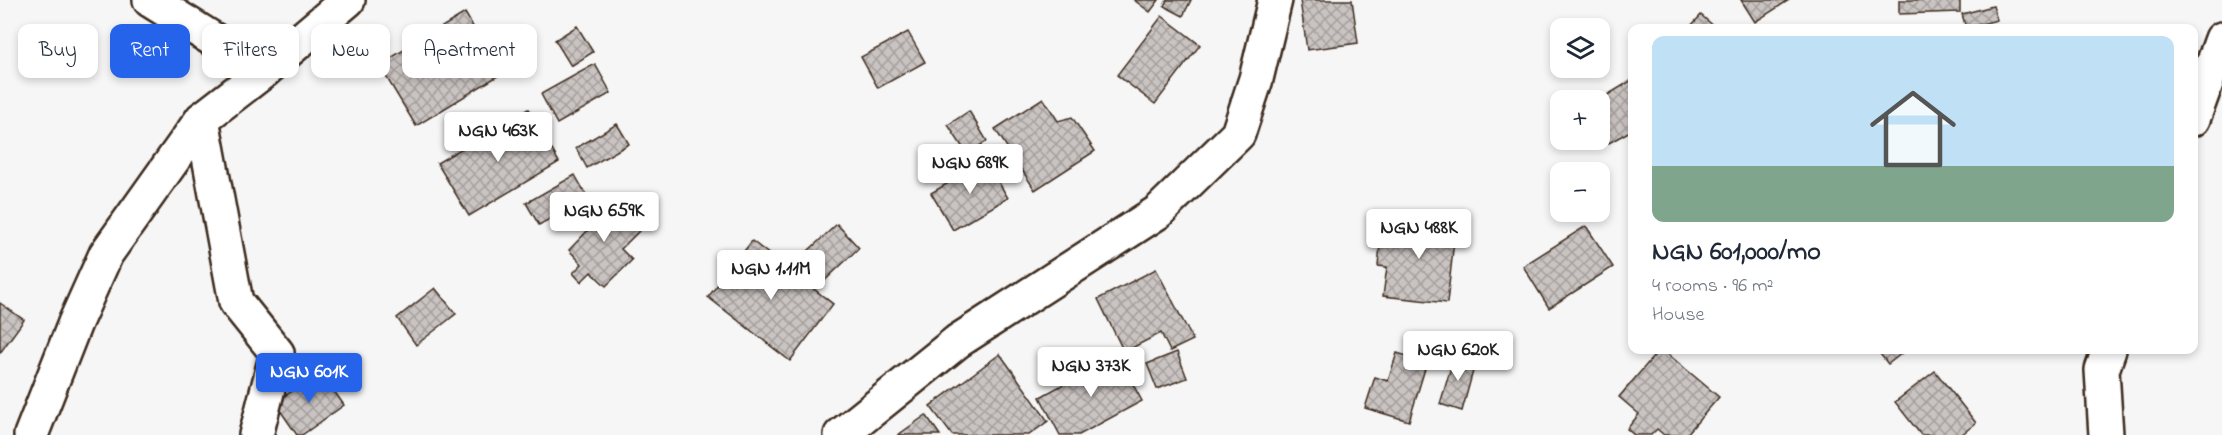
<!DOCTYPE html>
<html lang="en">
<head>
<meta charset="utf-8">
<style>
	:root { --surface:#fff; --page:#f6f6f7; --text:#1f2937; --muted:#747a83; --accent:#2563eb }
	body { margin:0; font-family:"Indie Flower",sans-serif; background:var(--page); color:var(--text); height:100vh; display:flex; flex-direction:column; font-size:22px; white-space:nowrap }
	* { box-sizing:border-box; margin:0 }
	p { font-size:20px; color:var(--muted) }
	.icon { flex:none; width:33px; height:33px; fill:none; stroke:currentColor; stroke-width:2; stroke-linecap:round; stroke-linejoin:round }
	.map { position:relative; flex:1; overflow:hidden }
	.details { position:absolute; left:1628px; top:24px; width:570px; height:330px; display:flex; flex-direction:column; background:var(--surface); border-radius:12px; box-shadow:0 3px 9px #0003 }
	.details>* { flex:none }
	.top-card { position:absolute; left:18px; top:24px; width:570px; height:54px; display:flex; gap:12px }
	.tools { position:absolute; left:1550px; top:18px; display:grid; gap:12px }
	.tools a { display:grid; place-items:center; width:60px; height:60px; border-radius:12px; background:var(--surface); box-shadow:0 3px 9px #0003; font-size:30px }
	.price { position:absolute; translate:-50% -51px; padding:0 14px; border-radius:6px; background:#fff; color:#222; font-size:20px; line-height:39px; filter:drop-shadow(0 2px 3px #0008) }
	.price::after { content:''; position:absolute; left:50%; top:36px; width:18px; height:14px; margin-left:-9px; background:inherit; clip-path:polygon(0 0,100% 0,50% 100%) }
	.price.current { background:var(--accent); color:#fff }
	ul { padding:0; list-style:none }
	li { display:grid; align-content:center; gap:12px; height:318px; padding:0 24px }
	li span { display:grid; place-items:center; height:186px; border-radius:12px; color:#555 }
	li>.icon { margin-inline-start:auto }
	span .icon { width:108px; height:108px; fill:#fffc; stroke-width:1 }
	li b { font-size:26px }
	.tag { padding:0 21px; border-radius:12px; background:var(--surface); box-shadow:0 3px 9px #0003; font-size:21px; line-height:54px }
	.tag.current { background:var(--accent); color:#fff }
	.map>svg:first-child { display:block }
</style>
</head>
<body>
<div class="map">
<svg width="2222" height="435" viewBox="0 0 2222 435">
	<defs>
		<pattern id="building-cross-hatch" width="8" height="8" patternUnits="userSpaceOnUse" patternTransform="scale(1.5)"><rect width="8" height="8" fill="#c9c3c1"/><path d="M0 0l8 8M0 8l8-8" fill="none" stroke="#a49f9c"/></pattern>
	</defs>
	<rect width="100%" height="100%" fill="#f7f6f6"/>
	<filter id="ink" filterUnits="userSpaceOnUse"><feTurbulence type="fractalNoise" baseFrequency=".0167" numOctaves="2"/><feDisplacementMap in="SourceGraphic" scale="12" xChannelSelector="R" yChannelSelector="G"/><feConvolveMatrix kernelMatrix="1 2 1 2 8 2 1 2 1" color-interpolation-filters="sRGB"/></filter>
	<g filter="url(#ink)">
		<g fill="url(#building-cross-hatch)" stroke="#3b2a1e" stroke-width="1.5">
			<polygon points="1134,0 1159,0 1150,12"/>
			<polygon points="1167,0 1191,0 1183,16 1164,6"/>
			<polygon points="1300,0 1352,0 1358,43 1307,50"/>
			<polygon points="1741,0 1789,0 1755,22"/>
			<polygon points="1899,0 1960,0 1960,12 1899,14"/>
			<polygon points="1993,6 1997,20 1966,28 1962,14"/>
			<polygon points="465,13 501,74 416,126 379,65"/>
			<polygon points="1701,15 1716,28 1689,28"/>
			<polygon points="1162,16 1200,45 1155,104 1117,75"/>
			<polygon points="577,26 593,52 571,66 555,40"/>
			<polygon points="908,32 925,62 878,88 861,57"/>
			<polygon points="595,64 611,93 557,124 541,94"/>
			<polygon points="1632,80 1632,130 1609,143 1599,126 1599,100"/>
			<polygon points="1043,98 1058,121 1072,117 1095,151 1035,190 995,129"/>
			<polygon points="528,109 559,162 469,216 437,163"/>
			<polygon points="969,111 987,141 967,154 948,125"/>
			<polygon points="617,124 629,144 587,168 576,148"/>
			<polygon points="986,161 1008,198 953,230 931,193"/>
			<polygon points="575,175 588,198 539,225 526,203"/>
			<polygon points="602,195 639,231 621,249 632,260 606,286 591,272 581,282 573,273 582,264 569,250 592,226 582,216"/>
			<polygon points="1398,217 1456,223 1447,303 1383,296 1387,267 1378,266 1380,245 1394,246"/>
			<polygon points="837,224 859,248 817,288 794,264"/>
			<polygon points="1586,226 1613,267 1549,308 1523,266"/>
			<polygon points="752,241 833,304 790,361 708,297"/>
			<polygon points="1156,269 1193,340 1170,351 1161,333 1124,352 1098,299"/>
			<polygon points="435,288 456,314 416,345 397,318"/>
			<polygon points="0,303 24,320 0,353"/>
			<polygon points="1659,350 1663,350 1719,397 1686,435 1664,435 1657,429 1651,435 1634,435 1627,429 1639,414 1619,397"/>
			<polygon points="1877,350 1906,350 1888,364"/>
			<polygon points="1177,352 1187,378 1157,389 1147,364"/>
			<polygon points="1397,353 1427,362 1409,421 1365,408 1375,377 1388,381"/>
			<polygon points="1000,354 1048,421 1029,435 952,435 930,406"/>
			<polygon points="1455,354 1476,360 1462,411 1440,404"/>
			<polygon points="1117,355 1142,401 1079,435 1060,435 1040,397"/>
			<polygon points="320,371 344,405 302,435 297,435 275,403"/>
			<polygon points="1935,371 1976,423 1961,435 1921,435 1895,402"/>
			<polygon points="926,415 940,435 898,435"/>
		</g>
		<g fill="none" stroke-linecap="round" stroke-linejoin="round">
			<g stroke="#3b2a1e" stroke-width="38">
				<g id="minor">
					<polyline points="150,0 264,71"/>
					<polyline points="202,119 236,302 277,353 256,435"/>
					<polyline points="2193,119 2222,39"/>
					<polyline points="31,435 75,323 106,254 202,119 264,71 348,0"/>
					<polyline points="841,435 958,341 1158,212 1238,134 1256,79 1275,0"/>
					<polyline points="2106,435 2102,370 2109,350"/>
				</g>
			</g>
			<use href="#minor" stroke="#fff" stroke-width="33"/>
		</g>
	</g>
</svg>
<div class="tools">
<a><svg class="icon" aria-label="layers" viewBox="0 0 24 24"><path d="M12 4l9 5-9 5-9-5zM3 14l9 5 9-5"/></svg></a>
<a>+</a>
<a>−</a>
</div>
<b class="price" style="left:498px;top:163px">NGN 463K</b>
<b class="price" style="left:970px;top:195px">NGN 689K</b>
<b class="price" style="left:604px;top:243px">NGN 659K</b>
<b class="price" style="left:1419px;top:260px">NGN 488K</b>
<b class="price" style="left:771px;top:301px">NGN 1.11M</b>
<b class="price" style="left:1458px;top:382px">NGN 620K</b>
<b class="price" style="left:1091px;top:398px">NGN 373K</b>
<b class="price current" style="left:309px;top:404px">NGN 601K</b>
<div class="top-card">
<a class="tag">Buy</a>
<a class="tag current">Rent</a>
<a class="tag">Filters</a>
<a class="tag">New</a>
<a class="tag">Apartment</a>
</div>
<section class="details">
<ul>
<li><span style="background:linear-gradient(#bfe0f5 70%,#7fa58c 0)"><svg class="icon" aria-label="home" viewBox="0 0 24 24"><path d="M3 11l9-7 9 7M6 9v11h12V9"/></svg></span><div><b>NGN 601,000/mo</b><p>4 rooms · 96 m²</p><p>House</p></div></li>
</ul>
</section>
</div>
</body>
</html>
